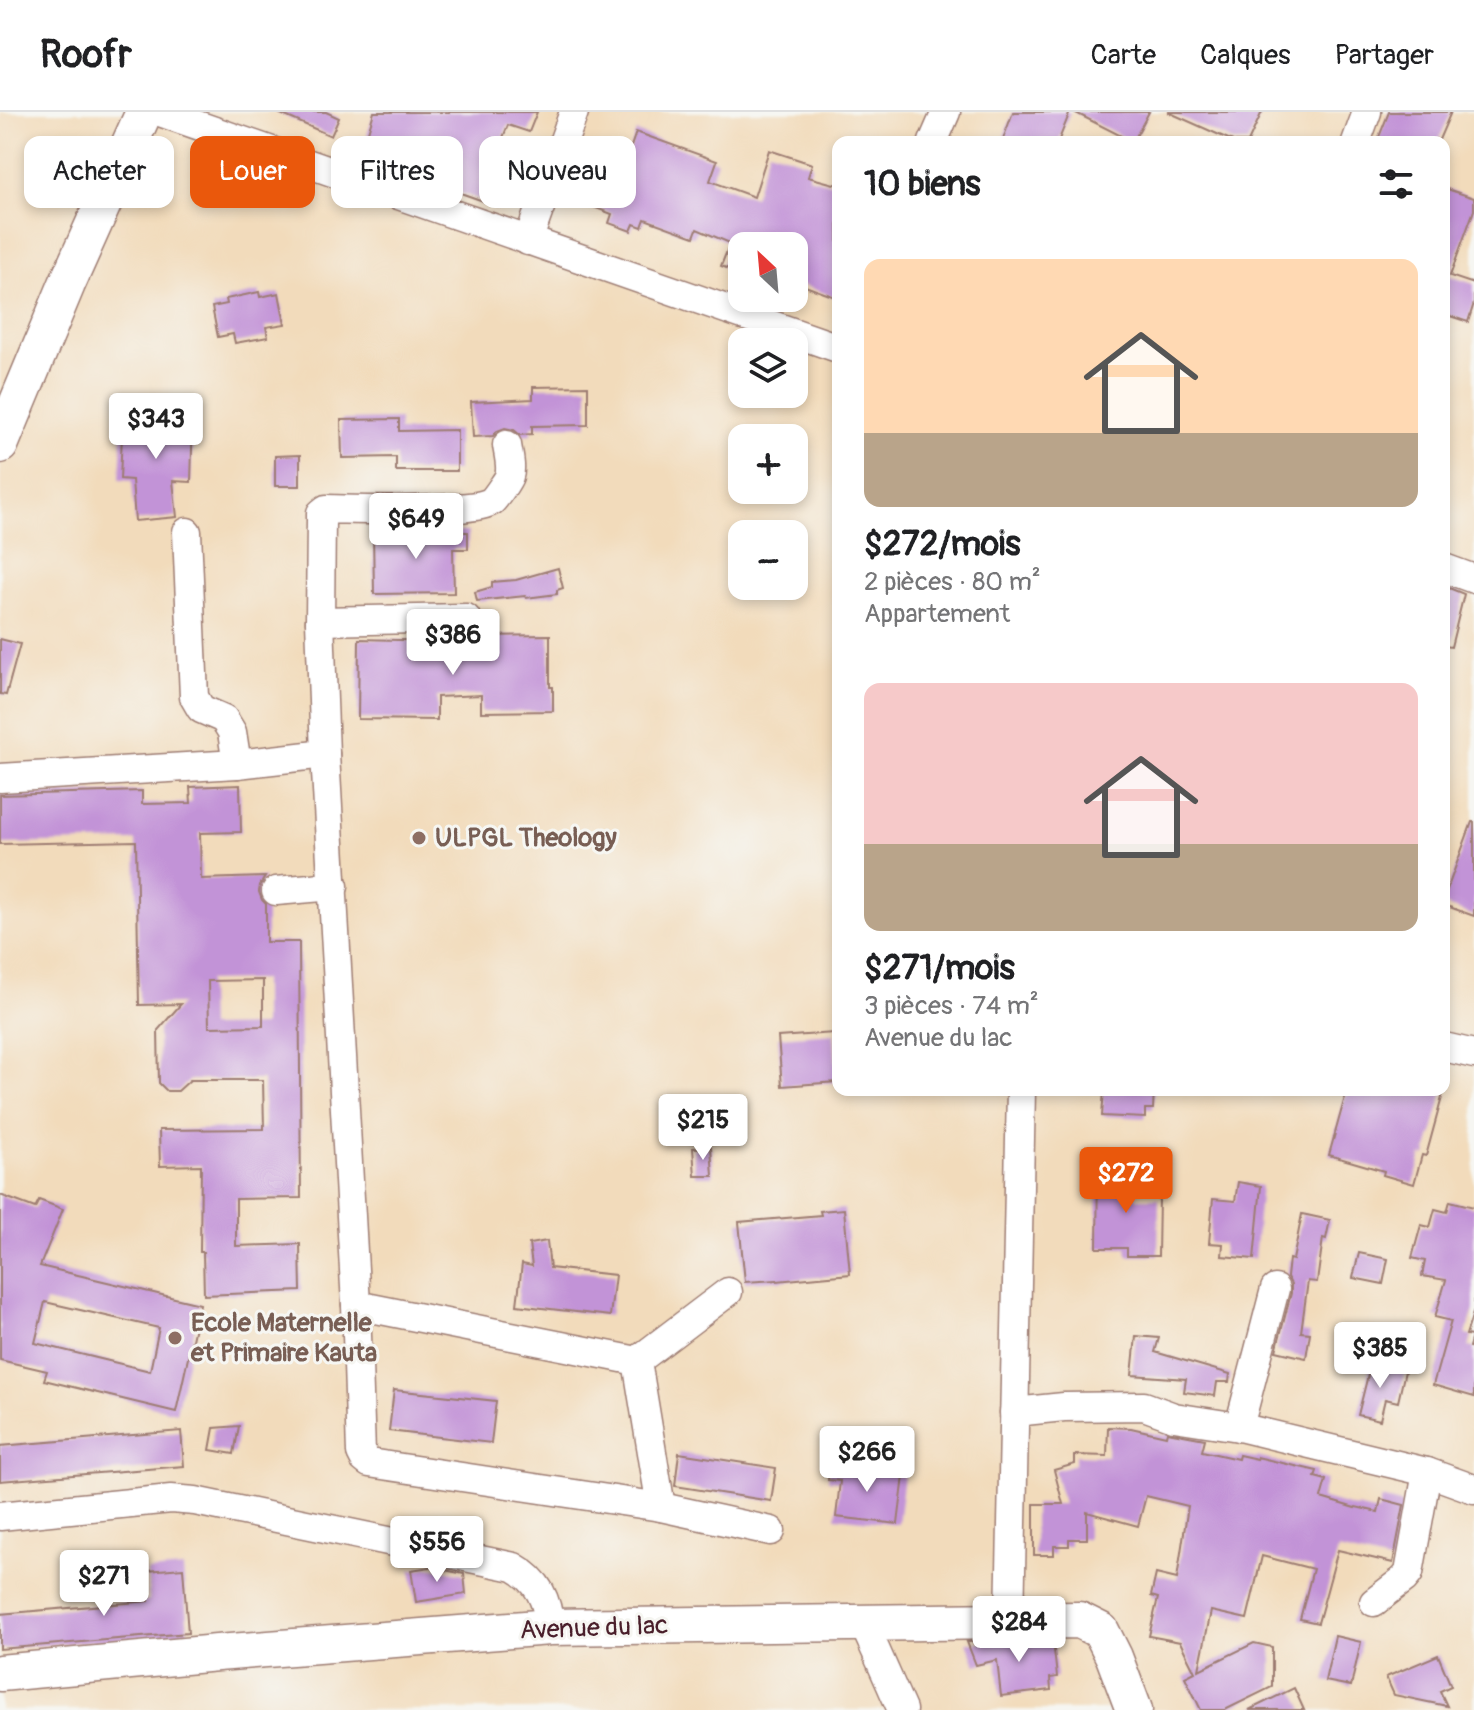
<!DOCTYPE html>
<html lang="fr">
<head>
<meta charset="utf-8">
<style>
	:root { --surface:#fff; --page:#f6f6f6; --text:#202124; --muted:#757577; --line:#e0e0e0; --accent:#ea580c }
	body { margin:0; font-family:Pangolin,sans-serif; background:var(--page); color:var(--text); height:100vh; display:flex; flex-direction:column; font-size:30px; white-space:nowrap }
	* { box-sizing:border-box; margin:0 }
	p { font-size:26px; color:var(--muted) }
	.icon { flex:none; width:44px; height:44px; fill:none; stroke:currentColor; stroke-width:2; stroke-linecap:round; stroke-linejoin:round }
	.map { position:relative; flex:1; overflow:hidden }
	.side { position:absolute; left:832px; top:24px; width:618px; height:960px; display:flex; flex-direction:column; background:var(--surface); border-radius:16px; box-shadow:0 4px 12px #0003 }
	.side>* { flex:none }
	.top-card { position:absolute; left:24px; top:24px; width:688px; height:72px; display:flex; gap:16px }
	.needle { width:52px; rotate:334deg }
	.fabs { position:absolute; left:728px; top:120px; display:grid; gap:16px }
	.fabs a { display:grid; place-items:center; width:80px; height:80px; border-radius:16px; background:var(--surface); box-shadow:0 4px 12px #0003; font-size:40px }
	.price { position:absolute; translate:-50% -68px; padding:0 18px; border-radius:8px; background:#fff; color:#222; font-size:26px; line-height:52px; filter:drop-shadow(0 2px 4px #0008) }
	.price::after { content:''; position:absolute; left:50%; top:48px; width:24px; height:18px; margin-left:-12px; background:inherit; clip-path:polygon(0 0,100% 0,50% 100%) }
	.price.selected { background:var(--accent); color:#fff }
	ul { padding:0; list-style:none }
	li { display:grid; align-content:center; gap:16px; height:424px; padding:0 32px }
	li span { display:grid; place-items:center; height:248px; border-radius:16px; color:#555 }
	li>.icon { margin-inline-start:auto }
	span .icon { width:144px; height:144px; fill:#fffc; stroke-width:1 }
	li b { font-size:34px }
	h2 { display:flex; justify-content:space-between; align-items:center; height:96px; padding:0 32px; font-size:34px }
	.tag { padding:0 28px; border-radius:16px; background:var(--surface); box-shadow:0 4px 12px #0003; font-size:28px; line-height:72px }
	.tag.selected { background:var(--accent); color:#fff }
	header { display:flex; align-items:center; gap:48px; box-sizing:border-box; height:112px; padding:0 40px; background:var(--surface); border-bottom:2px solid var(--line) }
	header strong { font-size:38px }
	nav { display:flex; gap:44px; margin-inline-start:auto; font-size:28px }
	.map>svg:first-child { display:block }
</style>
</head>
<body>
<header>
<strong>Roofr</strong>
<nav><a>Carte</a><a>Calques</a><a>Partager</a></nav>
</header>
<div class="map">
<svg width="1474" height="1598" viewBox="0 0 1474 1598">
	<rect width="100%" height="100%" fill="#f6f6f2"/>
	<filter id="ink" filterUnits="userSpaceOnUse"><feTurbulence type="fractalNoise" baseFrequency=".0125" numOctaves="2"/><feDisplacementMap in="SourceGraphic" scale="16" xChannelSelector="R" yChannelSelector="G"/><feConvolveMatrix kernelMatrix="1 2 1 2 8 2 1 2 1" color-interpolation-filters="sRGB"/></filter>
	<filter id="wash" filterUnits="userSpaceOnUse"><feTurbulence type="fractalNoise" baseFrequency=".006" numOctaves="4" result="noise"/><feDisplacementMap in="SourceGraphic" scale="32" xChannelSelector="R" yChannelSelector="G"/><feGaussianBlur stdDeviation="1.8" result="paint"/><feColorMatrix in="noise" values="0 0 0 0 0 0 0 0 0 0 0 0 0 0 0 0 0 1.4 0 .05"/><feComposite in="paint" operator="in"/></filter>
	<g filter="url(#wash)">
		<rect width="100%" height="100%" fill="#f2dbbb"/>
		<g id="blocks">
			<g fill="#c293d7" fill-rule="evenodd">
				<polygon points="276,0 326,0 339,6 331,24"/>
				<polygon points="374,0 537,0 529,20 508,13 491,56 512,64 500,95 455,79 457,72 413,56 417,44 366,27"/>
				<polygon points="1013,0 1070,0 1058,30 1002,30"/>
				<polygon points="1074,0 1149,0 1133,30"/>
				<polygon points="1168,0 1262,0 1248,30 1235,30"/>
				<polygon points="1389,0 1451,0 1438,30 1377,30"/>
				<polygon points="636,20 717,49 710,69 754,85 769,38 812,52 808,65 838,73 838,186 794,170 794,134 742,134 742,162 721,154 730,131 697,117 694,125 645,107 642,115 634,112 631,119 609,111 612,102 572,87 580,65 616,78"/>
				<polygon points="1444,76 1474,86 1474,98 1450,164 1474,172 1474,191 1468,210 1444,202"/>
				<polygon points="259,180 260,185 279,181 285,212 266,215 268,225 235,231 233,222 218,225 212,195 227,192 226,187"/>
				<polygon points="588,274 588,313 532,314 532,322 520,323 514,318 505,316 497,319 493,324 473,325 471,290 533,287 533,275"/>
				<polygon points="123,301 193,303 191,370 173,369 177,405 135,409 132,368 120,367"/>
				<polygon points="399,307 399,319 457,318 457,359 396,359 396,345 342,346 341,308"/>
				<polygon points="300,343 300,374 275,374 275,344"/>
				<polygon points="453,417 453,420 468,420 468,437 453,437 454,481 374,482 373,419"/>
				<polygon points="558,456 563,476 557,478 557,482 526,486 525,484 477,489 475,480 492,475 492,470 516,468"/>
				<polygon points="1444,474 1464,482 1451,535 1444,534"/>
				<polygon points="550,523 550,575 553,575 553,599 481,600 481,583 437,585 437,608 358,607 359,527 438,529 438,541 480,540 480,524"/>
				<polygon points="0,527 20,532 6,583 0,582"/>
				<path d="M240 673 241 720 200 721 201 767 265 765 260 773 259 780 262 788 266 792V830H299L301 1086 236 1087V1134L300 1132 301 1179 204 1183 203 1140H200L201 1053 160 1054 159 1018 264 1017 263 968H190L178 979H167L159 971 158 918 181 892 139 893 136 729 0 732V683L142 679V692L191 691 190 675ZM263 868V914L209 915 208 869Z"/>
				<polygon points="1472,710 1474,710 1474,804 1444,793 1444,786"/>
				<polygon points="834,921 837,970 782,974 778,925"/>
				<polygon points="1104,978 1154,978 1153,997 1145,997 1145,1006 1102,1004"/>
				<polygon points="1347,978 1444,978 1426,1044 1422,1043 1414,1072 1383,1063 1384,1059 1329,1043"/>
				<polygon points="711,1035 713,1064 695,1064 693,1036"/>
				<polygon points="1098,1057 1137,1058 1136,1086 1159,1086 1158,1144 1127,1144 1127,1136 1097,1136"/>
				<polygon points="1238,1070 1261,1074 1254,1147 1222,1144 1223,1132 1209,1131 1213,1087 1235,1089"/>
				<path d="M0 1083 35 1096 39 1088 63 1097 40 1154 200 1192 176 1300 44 1268 47 1259 0 1248ZM45 1190 159 1216 150 1259 35 1231Z"/>
				<polygon points="1450,1089 1474,1095 1474,1198 1466,1223 1472,1224 1469,1235 1474,1236 1474,1285 1433,1273 1451,1209 1435,1205 1446,1168 1422,1164 1425,1149 1412,1146 1421,1113 1430,1115 1435,1097 1447,1100"/>
				<polygon points="844,1097 850,1162 777,1169 777,1168 745,1170 739,1110 821,1103 820,1099"/>
				<polygon points="1302,1102 1330,1108 1326,1127 1323,1126 1317,1170 1308,1169 1301,1220 1310,1221 1306,1246 1276,1239 1291,1181 1291,1172 1287,1165 1289,1147 1293,1148"/>
				<polygon points="547,1129 550,1156 615,1163 610,1204 517,1193 522,1152 532,1154 529,1132"/>
				<polygon points="1359,1141 1388,1147 1383,1172 1353,1166"/>
				<polygon points="1136,1224 1159,1226 1155,1240 1230,1262 1229,1270 1217,1270 1215,1284 1184,1280 1186,1267 1132,1263"/>
				<polygon points="1371,1251 1405,1259 1398,1290 1385,1287 1380,1308 1358,1303"/>
				<polygon points="394,1278 496,1289 491,1331 389,1319"/>
				<polygon points="239,1314 234,1342 210,1338 214,1316"/>
				<polygon points="1108,1315 1131,1316 1166,1324 1167,1320 1205,1327 1202,1339 1238,1347 1239,1343 1257,1347 1257,1345 1317,1359 1315,1365 1326,1368 1321,1386 1355,1396 1356,1395 1378,1400 1381,1387 1404,1393 1393,1451 1338,1438 1318,1511 1300,1507 1313,1457 1262,1444 1247,1507 1211,1499 1199,1558 1254,1531 1272,1535 1272,1575 1225,1598 1201,1598 1185,1565 1195,1560 1180,1530 1149,1524 1158,1486 1151,1484 1156,1462 1177,1467 1188,1394 1146,1384 1138,1414 1087,1400 1087,1427 1069,1427 1069,1434 1054,1434 1054,1443 1034,1443 1034,1392 1063,1392 1054,1358 1075,1352 1075,1343 1107,1344"/>
				<polygon points="181,1319 184,1354 0,1369 0,1334"/>
				<polygon points="679,1341 776,1356 771,1389 675,1374"/>
				<polygon points="830,1350 865,1354 865,1360 904,1364 898,1412 836,1405 840,1369 828,1368"/>
				<polygon points="430,1455 464,1462 466,1482 416,1490 411,1458"/>
				<polygon points="183,1456 188,1521 0,1537 0,1502 149,1489 147,1459"/>
				<polygon points="1335,1524 1361,1530 1351,1574 1325,1569"/>
				<polygon points="1053,1529 1057,1565 1050,1566 1051,1578 1001,1584 997,1548 976,1553 967,1530"/>
				<polygon points="1438,1543 1451,1574 1440,1579 1447,1594 1394,1583 1386,1565"/>
				<polygon points="1294,1576 1304,1598 1249,1598"/>
			</g>
		</g>
	</g>
	<g filter="url(#ink)">
		<use href="#blocks" fill-opacity="0" stroke="#9e7d73" stroke-width="2"/>
		<g fill="none" stroke-linecap="round" stroke-linejoin="round">
			<g stroke="#9e7d73" stroke-width="31">
				<g id="minor">
					<polyline points="160,0 838,236"/>
					<polyline points="933,30 946,0"/>
					<polyline points="1356,30 1367,0"/>
					<polyline points="528,129 574,0"/>
					<path d="M507 333C508 341 512 355 509 364 508 368 495 386 492 389 479 401 350 398 326 397L321 401V406L320 509 325 642 356 1193 361 1341 364 1347 369 1351 661 1395 771 1419"/>
					<polyline points="187,420 194,585 201,597 224,607 232,620 237,652"/>
					<polyline points="1444,456 1474,467"/>
					<polyline points="320,509 466,506"/>
					<polyline points="0,666 237,652 325,642"/>
					<polyline points="276,779 334,774"/>
					<polyline points="1444,935 1474,942"/>
					<polyline points="356,1193 637,1249 661,1395"/>
					<polyline points="637,1249 728,1180"/>
					<polyline points="1014,1300 1064,1295 1144,1294 1174,1305 1239,1315 1427,1360 1474,1377"/>
					<polyline points="1239,1315 1275,1177"/>
					<path d="M0 1404 171 1387 195 1389 514 1455C539 1469 547 1488 550 1515"/>
					<polyline points="1374,1490 1404,1467 1409,1461 1427,1360"/>
					<polyline points="1010,1508 1021,978"/>
					<polyline points="863,1510 902,1598"/>
				</g>
			</g>
			<g stroke="#9e7d73" stroke-width="39">
				<g id="major">
					<polyline points="0,333 67,172 144,0"/>
					<polyline points="0,1561 217,1541 550,1515 1079,1508 1101,1519 1114,1545 1134,1598"/>
				</g>
			</g>
			<use href="#minor" stroke="#fff" stroke-width="28"/>
			<use href="#major" stroke="#fff" stroke-width="36"/>
		</g>
	</g>
	<g fill="#8d6e63" stroke="#f6f6f2" stroke-width="3">
		<circle cx="419" cy="726" r="8"/>
		<circle cx="175" cy="1226" r="8"/>
	</g>
	<g text-anchor="middle" dominant-baseline="central" stroke-width="6" stroke-linejoin="round" paint-order="stroke">
		<g font-size="26" font-weight="bold" fill="#785e54" stroke="#f6f6f2" text-anchor="start">
			<text x="435" y="726">ULPGL Theology</text>
			<text x="191" y="1211">Ecole Maternelle<tspan x="191" dy="30">et Primaire Kauta</tspan></text>
		</g>
		<g font-size="26" fill="#4a1f2b" stroke="#f6f6f2">
			<text transform="translate(594 1516) rotate(-2)">Avenue du lac</text>
		</g>
	</g>
</svg>
<div class="fabs">
<a><svg class="needle" viewBox="-14 -14 28 28"><path d="M0-13l5 13h-10z" fill="#e53935"/><path d="M0 13l5-13h-10z" fill="#757577"/></svg></a>
<a><svg class="icon" aria-label="layers" viewBox="0 0 24 24"><path d="M12 4l9 5-9 5-9-5zM3 14l9 5 9-5"/></svg></a>
<a>+</a>
<a>−</a>
</div>
<b class="price" style="left:156px;top:349px">$343</b>
<b class="price" style="left:416px;top:449px">$649</b>
<b class="price" style="left:453px;top:565px">$386</b>
<b class="price" style="left:703px;top:1050px">$215</b>
<b class="price selected" style="left:1126px;top:1103px">$272</b>
<b class="price" style="left:1380px;top:1278px">$385</b>
<b class="price" style="left:867px;top:1382px">$266</b>
<b class="price" style="left:437px;top:1472px">$556</b>
<b class="price" style="left:104px;top:1506px">$271</b>
<b class="price" style="left:1019px;top:1552px">$284</b>
<div class="top-card">
<a class="tag">Acheter</a>
<a class="tag selected">Louer</a>
<a class="tag">Filtres</a>
<a class="tag">Nouveau</a>
</div>
<section class="side">
<h2>10 biens<svg class="icon" aria-label="filters" viewBox="0 0 24 24"><path d="M4 7h16M4 17h16"/><circle cx="9" cy="7" r="2"/><circle cx="15" cy="17" r="2"/></svg></h2>
<ul>
<li><span style="background:linear-gradient(#ffd9b3 70%,#b9a48a 0)"><svg class="icon" aria-label="home" viewBox="0 0 24 24"><path d="M3 11l9-7 9 7M6 9v11h12V9"/></svg></span><div><b>$272/mois</b><p>2 pièces · 80 m²</p><p>Appartement</p></div></li>
<li><span style="background:linear-gradient(#f6c9c9 65%,#b9a48a 0)"><svg class="icon" aria-label="home" viewBox="0 0 24 24"><path d="M3 11l9-7 9 7M6 9v11h12V9"/></svg></span><div><b>$271/mois</b><p>3 pièces · 74 m²</p><p>Avenue du lac</p></div></li>
</ul>
</section>
</div>
</body>
</html>
